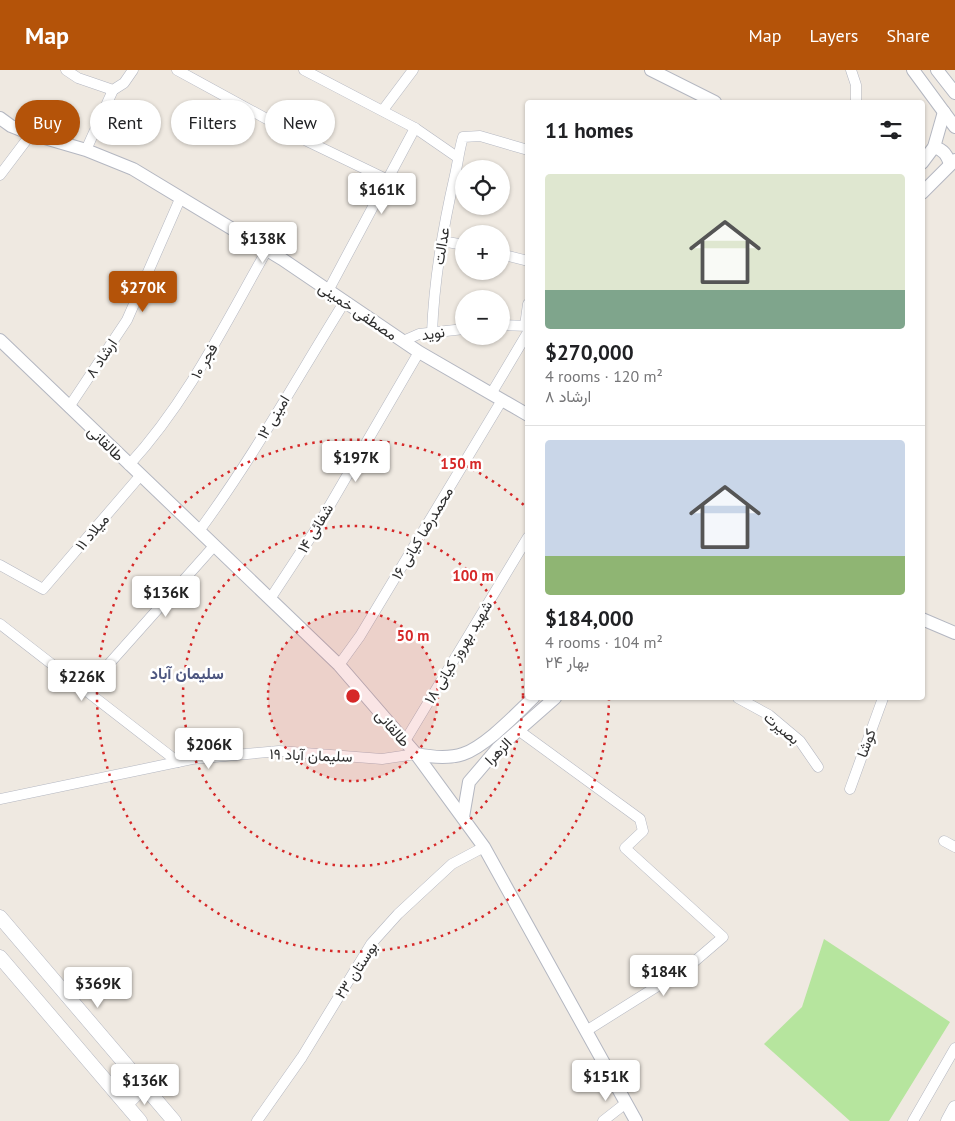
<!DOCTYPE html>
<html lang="en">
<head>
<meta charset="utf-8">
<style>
	:root { --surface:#fff; --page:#f2f2f2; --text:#202124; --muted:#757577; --line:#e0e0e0; --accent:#b45309 }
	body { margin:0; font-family:"PT Sans",Vazirmatn,sans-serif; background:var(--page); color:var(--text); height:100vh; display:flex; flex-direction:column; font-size:19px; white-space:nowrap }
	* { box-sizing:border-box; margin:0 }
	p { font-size:16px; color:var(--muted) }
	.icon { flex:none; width:28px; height:28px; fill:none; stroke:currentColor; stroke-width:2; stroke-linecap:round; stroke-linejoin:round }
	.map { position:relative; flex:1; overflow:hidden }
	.details { position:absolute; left:525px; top:30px; width:400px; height:600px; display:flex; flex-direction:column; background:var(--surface); border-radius:5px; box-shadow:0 1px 4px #0004 }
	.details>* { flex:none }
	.hud { position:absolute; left:15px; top:30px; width:435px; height:45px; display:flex; gap:10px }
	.tools { position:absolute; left:455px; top:90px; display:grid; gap:10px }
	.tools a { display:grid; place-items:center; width:55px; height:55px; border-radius:50%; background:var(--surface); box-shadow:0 1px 4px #0004; font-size:25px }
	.price { position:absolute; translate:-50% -42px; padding:0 11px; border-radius:5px; background:#fff; color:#222; font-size:16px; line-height:32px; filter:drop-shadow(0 1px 2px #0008) }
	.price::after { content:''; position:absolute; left:50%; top:30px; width:15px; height:11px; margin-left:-8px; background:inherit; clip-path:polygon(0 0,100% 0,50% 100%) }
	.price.current { background:var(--accent); color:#fff }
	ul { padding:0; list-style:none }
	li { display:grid; align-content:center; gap:10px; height:265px; padding:0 20px }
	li+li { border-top:1px solid var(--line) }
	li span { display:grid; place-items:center; height:155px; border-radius:5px; color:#555 }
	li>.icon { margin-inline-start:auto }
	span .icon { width:90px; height:90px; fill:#fffc; stroke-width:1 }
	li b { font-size:21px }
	h2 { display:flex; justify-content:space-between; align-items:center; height:60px; padding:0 20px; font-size:21px }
	.tag { padding:0 18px; border-radius:22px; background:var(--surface); box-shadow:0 1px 4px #0004; font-size:18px; line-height:45px }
	.tag.current { background:var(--accent); color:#fff }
	header { display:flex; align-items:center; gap:30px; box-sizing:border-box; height:70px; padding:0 25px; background:var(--accent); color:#fff }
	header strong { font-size:24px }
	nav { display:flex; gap:28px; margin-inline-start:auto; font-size:18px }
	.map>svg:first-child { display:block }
</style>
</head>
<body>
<header>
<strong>Map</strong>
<nav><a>Map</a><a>Layers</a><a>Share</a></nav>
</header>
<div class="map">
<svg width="955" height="1051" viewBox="0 0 955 1051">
	<rect width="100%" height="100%" fill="#efe9e1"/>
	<polygon fill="#b6e59e" points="824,869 950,952 889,1051 850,1051 764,974 802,937"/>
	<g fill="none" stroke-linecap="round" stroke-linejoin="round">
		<g stroke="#b4b7c1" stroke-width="11">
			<g id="minor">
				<polyline points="66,0 78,8 113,20 124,13 133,0"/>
				<polyline points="177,0 307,71 386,109"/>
				<polyline points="304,0 415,58 457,87"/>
				<polyline points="851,0 856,15 856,32"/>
				<polyline points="383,40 413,0"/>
				<polyline points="86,80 113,20"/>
				<polyline points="0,105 31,64"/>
				<polyline points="442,171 464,175"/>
				<polyline points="501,184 528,191"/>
				<polyline points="328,221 415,58"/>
				<polyline points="501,255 528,256"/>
				<polyline points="525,256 528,234"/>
				<path d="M432 263C434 209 443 157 455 105 458 92 459 80 463 67L480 66 528 80"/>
				<polyline points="403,271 419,264 464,259"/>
				<polyline points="491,324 528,262"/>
				<polyline points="69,337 127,250 180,129"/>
				<path d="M129 395C187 332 225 254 267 180"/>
				<path d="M199 461C253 388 297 308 345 231"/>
				<polyline points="0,495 43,519 140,406"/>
				<polyline points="270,529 316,459 419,282"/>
				<polyline points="0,554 178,692"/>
				<polyline points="339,595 360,566 502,330"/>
				<polyline points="100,604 214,476"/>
				<polyline points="738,628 769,645 800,671 818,697"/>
				<polyline points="518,660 640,749 643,761 625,778 723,867 688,897 586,961"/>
				<polyline points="405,671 528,467"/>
				<polyline points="850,719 883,628"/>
				<polyline points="0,729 192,689 279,681 382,689 416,684"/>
				<polyline points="944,771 955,777"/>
				<polyline points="257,1051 302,987 371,874 398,844 452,794 484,777"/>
				<polyline points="603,1051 626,1033"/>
				<polyline points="913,1051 955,978"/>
			</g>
		</g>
		<g stroke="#b4b7c1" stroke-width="14">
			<g id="tertiary">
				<polyline points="651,0 715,32"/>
				<polyline points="913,0 955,57"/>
				<polyline points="937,0 955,23"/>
				<polyline points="0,48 11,56 31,64 86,80 133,99 282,189 419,282 528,345"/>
				<path d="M934 77C944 80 947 85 950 94"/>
				<polyline points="922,93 934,77 944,42"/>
				<polyline points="922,123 955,90"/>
				<polyline points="0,270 339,595 416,684 484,777 636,1051"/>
				<polyline points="922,549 955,563"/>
				<path d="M416 684C431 687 448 689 463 684 486 676 515 645 533 628"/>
				<polyline points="463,747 469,712 498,678 555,628"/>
			</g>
		</g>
		<g stroke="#b4b7c1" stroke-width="15">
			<g id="secondary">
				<polyline points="0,847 174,1051"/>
				<polyline points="0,887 140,1051"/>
				<polyline points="126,1034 144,1016"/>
				<polyline points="948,1051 955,1038"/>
			</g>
		</g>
		<use href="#minor" stroke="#fff" stroke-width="10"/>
		<use href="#tertiary" stroke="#fff" stroke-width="12"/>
		<use href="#secondary" stroke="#fff" stroke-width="14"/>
	</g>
	<circle cx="353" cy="626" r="85" fill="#d62828" fill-opacity=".12"/>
	<g fill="none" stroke="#d62828" stroke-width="2.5" stroke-dasharray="2.5 5">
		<circle cx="353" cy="626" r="85"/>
		<circle cx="353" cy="626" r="170"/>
		<path d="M609 628A256 256 0 1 1 526 437"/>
	</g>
	<g text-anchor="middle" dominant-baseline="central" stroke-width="5" stroke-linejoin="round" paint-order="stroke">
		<g font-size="15" fill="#2e2e2e" stroke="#fff">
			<text transform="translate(441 176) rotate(-81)">عدالت</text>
			<text transform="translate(358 241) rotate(34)">مصطفی خمینی</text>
			<text transform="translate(433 263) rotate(-9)">نوید</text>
			<text transform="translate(101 288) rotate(-56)">ارشاد ۸</text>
			<text transform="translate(204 291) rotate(-60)">فجر ۱۰</text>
			<text transform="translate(273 347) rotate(-59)">امینی ۱۲</text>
			<text transform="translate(106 373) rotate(44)">طالقانی</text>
			<text transform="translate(315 458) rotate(-59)">شفائی ۱۴</text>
			<text transform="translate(92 462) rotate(-49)">میلاد ۱۱</text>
			<text transform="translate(422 463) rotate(-59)">محمدرضا کیانی ۱۶</text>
			<text transform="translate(458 582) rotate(-59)">شهید بهروز کیانی ۱۸</text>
			<text transform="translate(393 658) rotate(49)">طالقانی</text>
			<text transform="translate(782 658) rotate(40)">بصیرت</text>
			<text transform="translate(866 673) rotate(-70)">کوشا</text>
			<text transform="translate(498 681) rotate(-46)">الزهرا</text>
			<text transform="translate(311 685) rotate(2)">سلیمان آباد ۱۹</text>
			<text transform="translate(356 900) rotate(-57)">بوستان ۲۳</text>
		</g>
		<g font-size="16" font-weight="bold" fill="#4d5680" stroke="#fff">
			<text x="187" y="603">سلیمان آباد</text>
		</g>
	</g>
	<circle cx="353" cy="626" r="8" fill="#d62828" stroke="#fff" stroke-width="2.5"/>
	<g font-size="15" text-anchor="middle" font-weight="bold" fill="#d62828" stroke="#fff" stroke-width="5" stroke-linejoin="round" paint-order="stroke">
		<text x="461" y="399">150 m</text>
		<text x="473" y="511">100 m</text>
		<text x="413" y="571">50 m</text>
	</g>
</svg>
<div class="tools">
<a><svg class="icon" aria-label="locate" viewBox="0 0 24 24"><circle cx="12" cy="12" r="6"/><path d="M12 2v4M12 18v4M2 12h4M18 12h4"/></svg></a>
<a>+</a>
<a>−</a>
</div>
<b class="price" style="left:382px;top:145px">$161K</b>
<b class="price" style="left:263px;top:194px">$138K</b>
<b class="price current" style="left:143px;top:243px">$270K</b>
<b class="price" style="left:356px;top:413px">$197K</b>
<b class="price" style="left:166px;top:548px">$136K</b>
<b class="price" style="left:82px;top:632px">$226K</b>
<b class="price" style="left:209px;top:700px">$206K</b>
<b class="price" style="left:664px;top:927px">$184K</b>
<b class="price" style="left:98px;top:939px">$369K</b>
<b class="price" style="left:606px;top:1032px">$151K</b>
<b class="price" style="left:145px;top:1036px">$136K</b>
<div class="hud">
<a class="tag current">Buy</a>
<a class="tag">Rent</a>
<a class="tag">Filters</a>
<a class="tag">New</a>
</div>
<section class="details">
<h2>11 homes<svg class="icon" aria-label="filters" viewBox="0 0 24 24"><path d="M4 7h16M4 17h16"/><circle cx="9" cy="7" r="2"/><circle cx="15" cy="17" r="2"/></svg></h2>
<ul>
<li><span style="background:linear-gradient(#dfe7d0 75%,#7fa58c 0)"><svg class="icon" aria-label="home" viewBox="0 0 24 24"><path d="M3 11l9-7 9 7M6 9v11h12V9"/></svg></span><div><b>$270,000</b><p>4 rooms · 120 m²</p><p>ارشاد ۸</p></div></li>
<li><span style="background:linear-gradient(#c9d6e8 75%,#8fb573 0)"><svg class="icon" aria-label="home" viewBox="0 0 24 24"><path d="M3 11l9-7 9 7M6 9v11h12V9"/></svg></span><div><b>$184,000</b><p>4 rooms · 104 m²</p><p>بهار ۲۴</p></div></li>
</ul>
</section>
</div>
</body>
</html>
